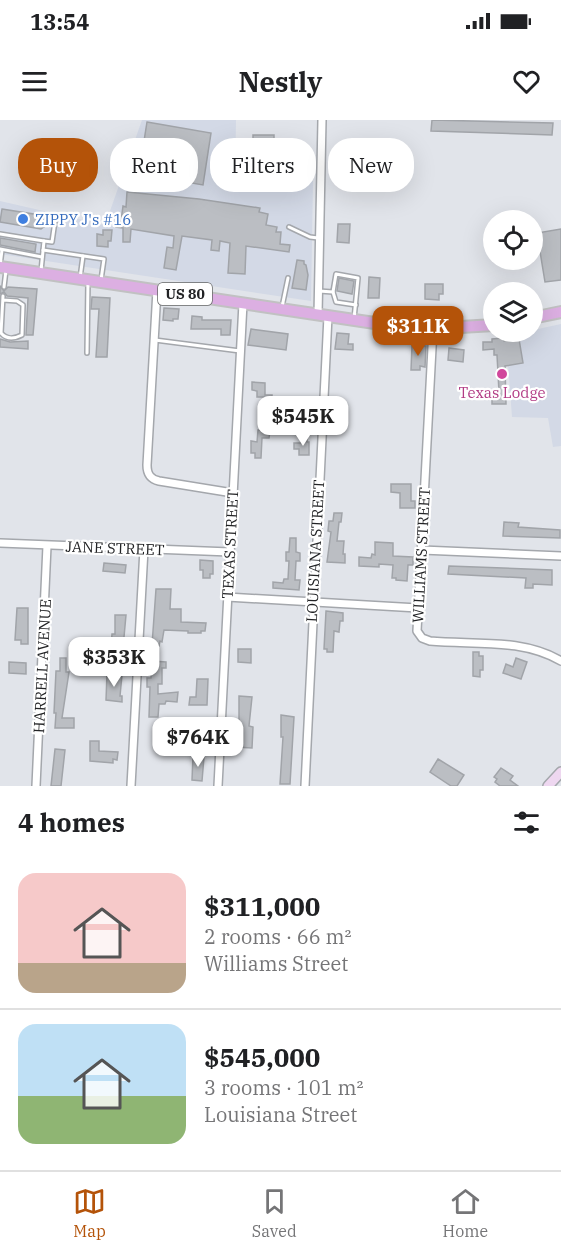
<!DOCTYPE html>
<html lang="en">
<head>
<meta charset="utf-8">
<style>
	:root { --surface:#fff; --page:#f6f6f6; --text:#202124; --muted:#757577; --line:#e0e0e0; --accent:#b45309 }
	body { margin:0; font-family:"IBM Plex Serif",serif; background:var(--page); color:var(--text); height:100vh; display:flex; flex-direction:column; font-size:22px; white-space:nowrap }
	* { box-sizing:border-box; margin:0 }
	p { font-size:20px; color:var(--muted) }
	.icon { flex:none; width:33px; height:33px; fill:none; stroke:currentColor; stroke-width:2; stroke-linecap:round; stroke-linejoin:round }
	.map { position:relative; height:666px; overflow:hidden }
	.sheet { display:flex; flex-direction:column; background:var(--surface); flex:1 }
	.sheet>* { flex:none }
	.banner { position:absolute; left:18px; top:18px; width:525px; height:54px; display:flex; gap:12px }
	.buttons { position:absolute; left:483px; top:90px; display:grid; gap:12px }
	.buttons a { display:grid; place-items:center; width:60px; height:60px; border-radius:50%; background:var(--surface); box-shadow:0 6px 24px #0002; font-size:30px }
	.price { position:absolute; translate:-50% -51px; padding:0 14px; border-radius:12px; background:#fff; color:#222; font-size:20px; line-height:39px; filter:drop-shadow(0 2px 3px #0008) }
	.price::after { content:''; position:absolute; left:50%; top:36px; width:18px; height:14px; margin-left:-9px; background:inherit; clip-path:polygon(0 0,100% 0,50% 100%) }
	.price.active { background:var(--accent); color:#fff }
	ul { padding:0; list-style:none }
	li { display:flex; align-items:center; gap:18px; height:150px; padding:0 18px }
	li+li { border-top:2px solid var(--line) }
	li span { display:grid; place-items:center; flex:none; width:168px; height:120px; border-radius:18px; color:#555 }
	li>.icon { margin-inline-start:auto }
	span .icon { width:72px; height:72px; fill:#fffc; stroke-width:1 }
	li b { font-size:26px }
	h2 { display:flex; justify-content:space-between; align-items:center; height:72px; padding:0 18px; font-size:26px }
	.tag { padding:0 21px; border-radius:24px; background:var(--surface); box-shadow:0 6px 24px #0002; font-size:21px; line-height:54px }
	.tag.active { background:var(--accent); color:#fff }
	.status { display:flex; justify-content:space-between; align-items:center; height:42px; padding:0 30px; background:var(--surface); direction:ltr }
	.status svg { height:16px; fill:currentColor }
	header { display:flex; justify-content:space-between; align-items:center; height:78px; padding:0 18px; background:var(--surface); font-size:27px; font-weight:800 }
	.tabs { display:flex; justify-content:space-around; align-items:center; height:84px; border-top:2px solid var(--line); background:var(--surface); font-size:16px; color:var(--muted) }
	.tabs a { display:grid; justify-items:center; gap:3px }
	.tabs .active { color:var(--accent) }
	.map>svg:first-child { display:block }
</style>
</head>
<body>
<div class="status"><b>13:54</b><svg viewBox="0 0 49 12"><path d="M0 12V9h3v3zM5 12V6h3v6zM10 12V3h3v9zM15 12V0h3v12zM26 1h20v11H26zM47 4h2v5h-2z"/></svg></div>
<header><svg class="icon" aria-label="menu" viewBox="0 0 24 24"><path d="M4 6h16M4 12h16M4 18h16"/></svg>Nestly<svg class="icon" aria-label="heart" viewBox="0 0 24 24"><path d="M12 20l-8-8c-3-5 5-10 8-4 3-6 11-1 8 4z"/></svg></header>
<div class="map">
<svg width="561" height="666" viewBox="0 0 561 666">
	<rect width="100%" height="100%" fill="#e1e4ea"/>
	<g fill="#d3d9e6">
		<polygon points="142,0 236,0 235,58 313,61 311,181 0,134 0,81 109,106 110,91"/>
		<polygon points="561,204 561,326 553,327 548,298 512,297 506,216"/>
	</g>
	<g fill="#bbbec3" stroke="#a1a4a9" stroke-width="1.5">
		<polygon points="432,0 553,3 552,15 431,11"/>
		<polygon points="147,2 211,13 203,65 134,53 141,21 144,21"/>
		<rect x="253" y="15" width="21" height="17"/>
		<polygon points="127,72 199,79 260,88 259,92 268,94 266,105 277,107 276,112 281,112 280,124 290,125 289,132 246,126 245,154 228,153 230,123 220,121 219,131 211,130 212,120 182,116 176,150 164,148 167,127 173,128 174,116 131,109 130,122 123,122 123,108 116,107 117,101 121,101 123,86 126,87"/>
		<polygon points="2,89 46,96 45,106 41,109 0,102"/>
		<polygon points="338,104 350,104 349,123 337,122"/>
		<polygon points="561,109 561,160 545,162 537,113"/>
		<polygon points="103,110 112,110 111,121 108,121 108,127 97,126 97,114 103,115"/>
		<polygon points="0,118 36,124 35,132 0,125"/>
		<polygon points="297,140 304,141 304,144 306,145 308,155 306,170 292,168"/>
		<polygon points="369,157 380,158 379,178 368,178"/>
		<polygon points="339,158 354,161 352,174 337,171"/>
		<polygon points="425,164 443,164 443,174 439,174 439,180 425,179"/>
		<polygon points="0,166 4,171 8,167 37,169 33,215 26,215 28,178 7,176 4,172 0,174"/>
		<polygon points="92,177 110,178 107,237 96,237 99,189 91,189"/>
		<polygon points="164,188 179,189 178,199 173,199 173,201 163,200"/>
		<polygon points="192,196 202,197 202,200 231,200 230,215 221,215 221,209 191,209"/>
		<polygon points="251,209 288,214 286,230 248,225"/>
		<polygon points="337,213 349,214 348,224 353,224 353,230 335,229"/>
		<polygon points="503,218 504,221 519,219 523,243 505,246 506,284 492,284 492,272 499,272 497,235 494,235 494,229 483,230 483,222 492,222 492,219"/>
		<polygon points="0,219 10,222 28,221 28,229 0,227"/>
		<polygon points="412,226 426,226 425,247 420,246 420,250 411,250"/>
		<polygon points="449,228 464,230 463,242 448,240"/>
		<polygon points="252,262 265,263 265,275 272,275 272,286 264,286 264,277 257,277 257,271 252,270"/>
		<polygon points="258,310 270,311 269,318 262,318 261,338 255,338 255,333 251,333 251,321 257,322"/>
		<polygon points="301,318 307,318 307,322 309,322 309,335 299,335 299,329 294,329 294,323 301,323"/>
		<polygon points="391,364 411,364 411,381 415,381 415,388 400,388 400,373 391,372"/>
		<polygon points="334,393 342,393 341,402 339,402 337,421 344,421 343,434 345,434 345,443 327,442 331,412 328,411 329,401 333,401"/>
		<polygon points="504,402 519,403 518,407 560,410 560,418 503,416"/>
		<polygon points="290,418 296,418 296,432 300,433 300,441 296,441 295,460 300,460 299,470 273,468 273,462 283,463 284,459 288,459 289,441 286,441 286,432 289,432"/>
		<polygon points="375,422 393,423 393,436 413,437 413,445 408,445 407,461 396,460 396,458 392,458 393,445 379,444 379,447 359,446 359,437 371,438 372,434 375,435"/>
		<polygon points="200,440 213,441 213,454 210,454 210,458 203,458 203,450 200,450"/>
		<polygon points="104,443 126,445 125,453 103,451"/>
		<polygon points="449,446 552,450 552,465 533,464 533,468 525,468 526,458 448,454"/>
		<polygon points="156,469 171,469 170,489 181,489 181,502 206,503 205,511 201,511 201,513 188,513 188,511 164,510 162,522 160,521 159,526 152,525"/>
		<polygon points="17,488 28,488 28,524 21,524 21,520 15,520"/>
		<polygon points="326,491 343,493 343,501 340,501 339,512 334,511 333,532 327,532 327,529 324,529"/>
		<polygon points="115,495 126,495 123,528 130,528 129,537 105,536 105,527 111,528 112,514 115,514"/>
		<polygon points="238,529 251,529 251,543 238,542"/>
		<polygon points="473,532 479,532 479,536 483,536 483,550 480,550 480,557 473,556"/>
		<polygon points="60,538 66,538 66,552 69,552 62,598 74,598 74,608 55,608 56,593 54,593 56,551 60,551"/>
		<polygon points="516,538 527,542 521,559 503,553 506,544 513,547"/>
		<polygon points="152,541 166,542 166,548 162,548 162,564 158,564 158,574 178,572 177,582 166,581 165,584 159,584 158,597 149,597 150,567 147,567 147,558 151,558"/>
		<polygon points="9,542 26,543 26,554 9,553"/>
		<polygon points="107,554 122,555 120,576 122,576 122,582 106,580"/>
		<polygon points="197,559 208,559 207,585 189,585 190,577 196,577"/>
		<polygon points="239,576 252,577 249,606 253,607 252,628 235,627 236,620 238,620 239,602"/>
		<polygon points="281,595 294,597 290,664 280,664 283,617 281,617"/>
		<polygon points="90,621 99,621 99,631 118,632 117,640 113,639 113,643 90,641"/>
		<polygon points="55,629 65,630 61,666 51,666"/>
		<polygon points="193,636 204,637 202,661 192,660"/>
		<polygon points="438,639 464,655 457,666 451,666 430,652"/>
		<polygon points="501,648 513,656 510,660 518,666 500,666 495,662 497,659 494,657"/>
	</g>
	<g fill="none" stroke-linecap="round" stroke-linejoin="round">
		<g stroke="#a4a7ac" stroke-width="6">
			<g id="service">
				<polyline points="289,107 310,117 318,118"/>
				<polyline points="0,114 44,121 41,151"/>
				<polyline points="44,121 52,122 55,101"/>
				<polyline points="0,129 42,137"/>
				<polyline points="43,130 104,139 101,160"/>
				<polyline points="0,146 2,130"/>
				<polyline points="80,158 83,136"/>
				<polyline points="4,167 6,150"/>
				<polyline points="319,171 333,172 336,154 358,158 354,199"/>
				<polyline points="333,172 336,182 356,185"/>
				<path d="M3 180 17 181 23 185 22 215C14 219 7 220 1 213L3 176"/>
				<polyline points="282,187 288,158"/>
				<polyline points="155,220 240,231"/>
				<polyline points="87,233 88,161"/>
			</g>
		</g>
		<g stroke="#a4a7ac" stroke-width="10">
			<g id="minor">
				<path d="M157 170 147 345C147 354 150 359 159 361L233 373"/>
				<polyline points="318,195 322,0"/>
				<path d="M433 209 417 511 422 518 430 521C474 525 522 518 561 541"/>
				<polyline points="0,423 230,432"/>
				<polyline points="422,430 561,436"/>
				<polyline points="227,477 418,488"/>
				<polyline points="36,666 47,426"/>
				<polyline points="131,666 144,429"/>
				<polyline points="218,666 243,183"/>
				<polyline points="305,666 328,196"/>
			</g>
		</g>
		<g stroke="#a4a7ac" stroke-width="12">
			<polyline id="secondary" points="548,666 561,652"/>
		</g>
		<g stroke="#c1c1c2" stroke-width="14">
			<g id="primary">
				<polyline points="0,147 388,205 444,208 494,205"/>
				<polyline points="532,198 561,192"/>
			</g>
		</g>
		<use href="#service" stroke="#fff" stroke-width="3"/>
		<use href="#minor" stroke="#fff" stroke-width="7"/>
		<use href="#secondary" stroke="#eed7f0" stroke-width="9"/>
		<use href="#primary" stroke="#dcafe2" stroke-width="10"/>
	</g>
	<circle fill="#3f7fe0" stroke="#fff" stroke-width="2" cx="23" cy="99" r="6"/>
	<circle fill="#d1479c" stroke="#fff" stroke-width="2" cx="502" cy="254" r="6"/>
	<g text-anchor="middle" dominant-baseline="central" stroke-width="4.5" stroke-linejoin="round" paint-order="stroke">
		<rect fill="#fff" stroke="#646566" stroke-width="1.5" x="158" y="163" width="54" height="22" rx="4.5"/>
		<g font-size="14" font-weight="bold" fill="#222325">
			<text x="185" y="174">US 80</text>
		</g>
		<g font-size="15" fill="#366cbe" stroke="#fff" text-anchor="start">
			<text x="35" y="99">ZIPPY J's #16</text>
		</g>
		<g font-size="15" fill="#b23c85" stroke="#fff">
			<text x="502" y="272">Texas Lodge</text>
		</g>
		<g font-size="15" fill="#222325" stroke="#fff">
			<text transform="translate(230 424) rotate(-87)">TEXAS STREET</text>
			<text transform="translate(115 428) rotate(2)">JANE STREET</text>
			<text transform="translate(315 431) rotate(-87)">LOUISIANA STREET</text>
			<text transform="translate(421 435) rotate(-87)">WILLIAMS STREET</text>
			<text transform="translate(42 546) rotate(-87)">HARRELL AVENUE</text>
		</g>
	</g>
</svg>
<div class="buttons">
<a><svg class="icon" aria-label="locate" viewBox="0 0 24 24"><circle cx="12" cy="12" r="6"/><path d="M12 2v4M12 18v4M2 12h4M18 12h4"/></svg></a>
<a><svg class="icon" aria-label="layers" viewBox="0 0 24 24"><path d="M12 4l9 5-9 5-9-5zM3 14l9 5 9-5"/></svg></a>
</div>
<b class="price active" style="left:418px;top:237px">$311K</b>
<b class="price" style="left:303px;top:327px">$545K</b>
<b class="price" style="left:114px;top:568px">$353K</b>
<b class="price" style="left:198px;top:648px">$764K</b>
<div class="banner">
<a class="tag active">Buy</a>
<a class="tag">Rent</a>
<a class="tag">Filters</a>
<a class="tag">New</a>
</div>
</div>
<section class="sheet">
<h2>4 homes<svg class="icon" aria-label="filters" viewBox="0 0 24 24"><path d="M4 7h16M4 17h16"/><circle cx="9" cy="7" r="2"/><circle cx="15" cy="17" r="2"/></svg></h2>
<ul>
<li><span style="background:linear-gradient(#f6c9c9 75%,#b9a48a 0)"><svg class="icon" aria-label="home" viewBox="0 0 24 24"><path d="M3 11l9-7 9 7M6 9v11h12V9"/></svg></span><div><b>$311,000</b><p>2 rooms · 66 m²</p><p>Williams Street</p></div></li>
<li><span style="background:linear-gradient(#bfe0f5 60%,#8fb573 0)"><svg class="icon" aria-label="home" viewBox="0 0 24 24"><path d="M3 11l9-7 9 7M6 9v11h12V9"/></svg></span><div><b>$545,000</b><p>3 rooms · 101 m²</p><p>Louisiana Street</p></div></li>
</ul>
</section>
<nav class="tabs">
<a class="active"><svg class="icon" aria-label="map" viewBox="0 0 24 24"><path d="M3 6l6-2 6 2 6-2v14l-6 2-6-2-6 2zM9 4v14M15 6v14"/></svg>Map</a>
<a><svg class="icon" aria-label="saved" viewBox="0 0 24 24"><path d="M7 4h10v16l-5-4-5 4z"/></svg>Saved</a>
<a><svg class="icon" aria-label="home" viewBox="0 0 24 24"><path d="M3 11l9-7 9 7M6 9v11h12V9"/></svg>Home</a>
</nav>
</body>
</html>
